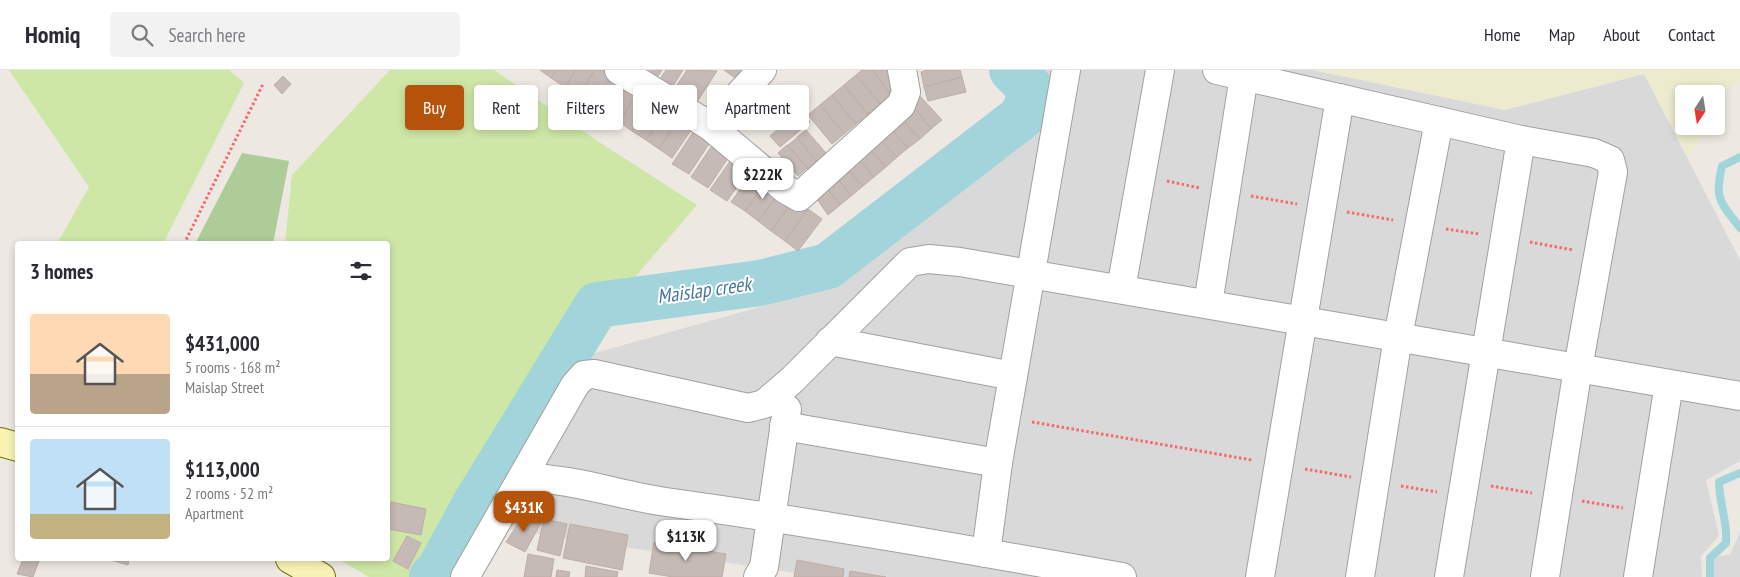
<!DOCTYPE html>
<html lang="en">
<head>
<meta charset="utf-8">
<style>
	:root { --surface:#fff; --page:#f2f2f3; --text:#2b2b33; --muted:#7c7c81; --line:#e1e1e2; --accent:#b45309 }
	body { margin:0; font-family:"PT Sans Narrow",sans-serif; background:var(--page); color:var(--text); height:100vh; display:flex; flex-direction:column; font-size:19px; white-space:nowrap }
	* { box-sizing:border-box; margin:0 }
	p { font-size:16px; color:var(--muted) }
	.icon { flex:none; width:28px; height:28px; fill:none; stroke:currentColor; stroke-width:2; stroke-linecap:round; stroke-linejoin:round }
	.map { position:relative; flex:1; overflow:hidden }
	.details { position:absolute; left:15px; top:171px; width:375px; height:320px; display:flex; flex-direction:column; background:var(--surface); border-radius:5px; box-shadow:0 2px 8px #0003 }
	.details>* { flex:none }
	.guide { position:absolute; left:405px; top:15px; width:475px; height:45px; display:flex; gap:10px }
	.needle { width:32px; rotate:192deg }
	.tools { position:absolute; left:1675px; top:15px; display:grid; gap:10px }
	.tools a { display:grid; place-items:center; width:50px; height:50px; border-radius:5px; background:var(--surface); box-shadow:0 2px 8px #0003; font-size:25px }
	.price { position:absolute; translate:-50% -42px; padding:0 11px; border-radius:10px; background:#fff; color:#222; font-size:16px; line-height:32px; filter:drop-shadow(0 1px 2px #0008) }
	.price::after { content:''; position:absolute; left:50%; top:30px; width:15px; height:11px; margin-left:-8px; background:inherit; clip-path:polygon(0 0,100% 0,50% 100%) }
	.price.selected { background:var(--accent); color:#fff }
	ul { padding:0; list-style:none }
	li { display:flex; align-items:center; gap:15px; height:125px; padding:0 15px }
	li+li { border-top:1px solid var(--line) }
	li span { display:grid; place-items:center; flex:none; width:140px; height:100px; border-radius:5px; color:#555 }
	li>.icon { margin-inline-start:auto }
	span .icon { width:60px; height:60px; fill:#fffc; stroke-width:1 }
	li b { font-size:21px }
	h2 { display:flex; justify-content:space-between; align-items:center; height:60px; padding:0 15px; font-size:21px }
	.pill { padding:0 18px; border-radius:5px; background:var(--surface); box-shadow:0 2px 8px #0003; font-size:18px; line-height:45px }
	.pill.selected { background:var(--accent); color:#fff }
	header { display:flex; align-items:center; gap:30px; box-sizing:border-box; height:70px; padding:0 25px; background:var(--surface); border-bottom:1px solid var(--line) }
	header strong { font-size:24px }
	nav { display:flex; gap:28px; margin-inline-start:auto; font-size:18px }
	.search { width:350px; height:45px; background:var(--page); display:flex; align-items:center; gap:12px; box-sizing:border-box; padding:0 18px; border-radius:5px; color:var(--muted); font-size:19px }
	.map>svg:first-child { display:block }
</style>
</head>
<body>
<header>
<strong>Homiq</strong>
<div class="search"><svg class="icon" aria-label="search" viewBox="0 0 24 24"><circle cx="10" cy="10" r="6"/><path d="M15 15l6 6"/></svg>Search here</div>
<nav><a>Home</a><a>Map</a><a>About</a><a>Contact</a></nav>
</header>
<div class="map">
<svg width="1740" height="507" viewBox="0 0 1740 507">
	<rect width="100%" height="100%" fill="#ede8e2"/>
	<g fill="#dad9d9">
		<polygon points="1021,0 1313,0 1505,40 1644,4 1740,190 1740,391 1706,410 1719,466 1701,486 1702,507 821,507 481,455 577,288 827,218 1038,46"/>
		<polygon points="1740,462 1740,507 1714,507 1710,488 1730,484"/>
	</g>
	<polygon fill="#ecebcd" points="1313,0 1740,0 1740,12 1730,16 1716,40 1716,24 1684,24 1684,56 1707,56 1689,88 1644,4 1505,40"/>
	<g fill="#cee7a7">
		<polygon points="9,0 229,0 244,13 163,174 57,174 89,117"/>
		<polygon points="390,0 494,0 596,70 697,135 550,306 463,470 412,507 369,507 338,489 388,489 388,174 285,174 292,105"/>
	</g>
	<polygon fill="#adcc97" points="242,83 289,91 273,174 195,174"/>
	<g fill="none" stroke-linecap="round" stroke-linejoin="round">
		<g stroke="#a2d5db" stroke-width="8">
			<path d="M1740 87 1722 96C1714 131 1721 132 1740 158"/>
			<path d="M1710 507V488L1726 473C1728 452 1719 433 1719 412L1740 403"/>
		</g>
		<polyline stroke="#a2d5db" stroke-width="46" points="432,507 438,502 475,434 597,235 760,213 828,196 1024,45 1031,19 1012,0"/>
	</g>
	<g fill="#c5bab5" stroke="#bfada4">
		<polygon points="540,0 557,0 551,8"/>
		<polygon points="557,0 576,0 565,17 551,8"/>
		<polygon points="576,0 595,0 578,26 565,17"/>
		<polygon points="595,0 615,0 592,35 578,26"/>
		<polygon points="615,0 628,8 605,43 592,35"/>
		<polygon points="649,0 662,0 658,6"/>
		<polygon points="666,0 683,0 673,16 660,9"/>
		<polygon points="687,0 717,1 697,32 675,18"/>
		<polygon points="724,0 741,0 735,8"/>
		<polygon points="862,0 872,0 891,24 880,34 856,5"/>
		<polygon points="872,0 892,0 904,14 891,24"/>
		<polygon points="928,0 960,0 962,7 924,17 921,2"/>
		<polygon points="856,5 880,34 868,44 844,15"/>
		<polygon points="283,6 291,14 282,24 274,15"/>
		<polygon points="962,7 966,22 928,31 924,17"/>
		<polygon points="628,8 642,17 619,52 605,43"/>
		<polygon points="844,15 868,44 856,54 832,25"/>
		<polygon points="642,17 655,26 632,61 619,52"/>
		<polygon points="781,17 790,29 760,54 750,42"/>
		<polygon points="832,25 856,54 844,64 820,35"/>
		<polygon points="919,25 942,50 931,59 910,32"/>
		<polygon points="655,26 669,35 646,70 632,61"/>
		<polygon points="910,32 931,59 920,69 898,44"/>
		<polygon points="669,35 682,44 659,79 646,70"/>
		<polygon points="820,35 844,64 832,74 808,45"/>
		<polygon points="800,40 810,52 780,77 770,66"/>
		<polygon points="682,44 696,53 672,88 659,79"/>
		<polygon points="898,44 920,69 908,78 887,55"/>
		<polygon points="887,55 908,78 897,87 876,66"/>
		<polygon points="696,58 713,68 689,104 672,94"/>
		<polygon points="806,60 826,83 817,91 797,67"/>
		<polygon points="876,66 897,87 886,97 866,76"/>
		<polygon points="797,68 816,91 808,99 788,75"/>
		<polygon points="715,71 732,82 708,118 691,107"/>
		<polygon points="787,75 807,98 798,106 778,83"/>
		<polygon points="866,76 886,97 874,107 854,84"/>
		<polygon points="735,84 752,95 727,131 710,120"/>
		<polygon points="854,84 874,107 863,116 843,94"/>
		<polygon points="843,94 863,116 851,126 832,102"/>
		<polygon points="755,99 768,109 745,141 731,132"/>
		<polygon points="832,102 851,126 840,135 821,111"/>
		<polygon points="768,109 782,119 758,151 745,141"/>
		<polygon points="821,111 840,135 828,145 810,119"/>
		<polygon points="782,119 795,129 771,161 758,151"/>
		<polygon points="795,129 808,139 785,171 771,161"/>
		<polygon points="808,139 822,149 798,181 785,171"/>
		<polygon points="391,432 426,439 421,465 388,459"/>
		<polygon points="522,448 543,449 525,482 506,472"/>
		<polygon points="544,449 567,454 560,486 537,480"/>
		<polygon points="570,454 628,465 622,500 563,488"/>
		<polygon points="407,466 421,473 408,499 393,491"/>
		<polygon points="654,472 726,484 722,507 673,507 649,503"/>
		<polygon points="528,484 554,489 551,507 524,507"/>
		<polygon points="23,489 39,491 33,507 17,504"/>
		<polygon points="107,489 129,489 128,495"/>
		<polygon points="797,490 844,499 843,507 794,507"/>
		<polygon points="586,496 618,502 617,507 585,507"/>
		<polygon points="557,500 570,502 569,507 556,507"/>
		<polygon points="850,501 886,507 849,507"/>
	</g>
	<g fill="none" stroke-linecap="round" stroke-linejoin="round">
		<g stroke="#a0a0a0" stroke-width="30">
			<g id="street">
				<polyline points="619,0 710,56 762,0"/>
				<polyline points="1217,0 1521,70 1594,83 1610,90 1613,102 1578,298 1545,507"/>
				<polyline points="710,56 785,119 799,127 901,35 906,22 902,0"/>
				<polyline points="1121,219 1160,0"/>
				<polyline points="1208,234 1244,6"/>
				<polyline points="830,271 1013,306"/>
				<polyline points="784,356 998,393"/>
				<path d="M524 408C572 408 618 425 666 432 818 453 970 480 1122 507"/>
				<polyline points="986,483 998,393 1066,0"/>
				<polyline points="465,507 575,315 584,305 594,304 748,338 764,334 792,310 910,192 929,189 960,192 1740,326"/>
				<polyline points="758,507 764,497 787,339"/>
				<polyline points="1260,507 1340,28"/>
				<polyline points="1360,507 1398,267 1439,51"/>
				<polyline points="1449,507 1521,70"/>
				<polyline points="1638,507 1669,314"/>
			</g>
		</g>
		<g stroke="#706e06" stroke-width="30">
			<g id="secondary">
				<polyline points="0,372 18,377"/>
				<polyline points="290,489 321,507"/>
			</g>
		</g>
		<g stroke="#f7696b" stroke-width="3" stroke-dasharray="2.5 2.5" stroke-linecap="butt">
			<polyline points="1167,111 1200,118"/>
			<polyline points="1251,126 1297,134"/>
			<polyline points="1347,142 1393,150"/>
			<polyline points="1446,159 1479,164"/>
			<polyline points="1530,172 1573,180"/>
			<polyline points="184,174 263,14"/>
			<polyline points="1032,352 1252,390"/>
			<polyline points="1305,399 1351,407"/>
			<polyline points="1401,416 1437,422"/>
			<polyline points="1491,416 1532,423"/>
			<polyline points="1582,431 1623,438"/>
		</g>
		<use href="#street" stroke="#fff" stroke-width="28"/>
		<use href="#secondary" stroke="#f8f3b5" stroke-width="28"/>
	</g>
	<g text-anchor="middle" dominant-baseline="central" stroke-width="4" stroke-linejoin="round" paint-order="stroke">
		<g font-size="20" font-style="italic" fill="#45799a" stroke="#fff">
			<text transform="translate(704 220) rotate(-8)">Maislap creek</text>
		</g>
	</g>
</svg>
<div class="tools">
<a><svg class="needle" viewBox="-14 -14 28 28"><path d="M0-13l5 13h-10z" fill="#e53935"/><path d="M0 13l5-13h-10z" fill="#7c7c81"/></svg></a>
</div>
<b class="price" style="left:763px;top:130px">$222K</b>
<b class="price selected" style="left:524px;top:463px">$431K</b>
<b class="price" style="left:686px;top:492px">$113K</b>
<div class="guide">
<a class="pill selected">Buy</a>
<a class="pill">Rent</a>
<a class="pill">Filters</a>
<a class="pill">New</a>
<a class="pill">Apartment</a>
</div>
<section class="details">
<h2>3 homes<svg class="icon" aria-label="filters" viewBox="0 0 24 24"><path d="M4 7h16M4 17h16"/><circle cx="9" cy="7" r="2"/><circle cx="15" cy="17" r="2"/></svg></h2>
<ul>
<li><span style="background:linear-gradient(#ffd9b3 60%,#b9a48a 0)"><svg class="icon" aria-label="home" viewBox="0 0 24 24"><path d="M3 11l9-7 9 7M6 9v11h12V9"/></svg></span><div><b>$431,000</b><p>5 rooms · 168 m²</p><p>Maislap Street</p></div></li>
<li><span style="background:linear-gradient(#bfe0f5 75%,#c2b280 0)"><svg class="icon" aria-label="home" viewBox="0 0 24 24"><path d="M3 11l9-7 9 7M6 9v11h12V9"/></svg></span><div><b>$113,000</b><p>2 rooms · 52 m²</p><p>Apartment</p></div></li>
</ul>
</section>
</div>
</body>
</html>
